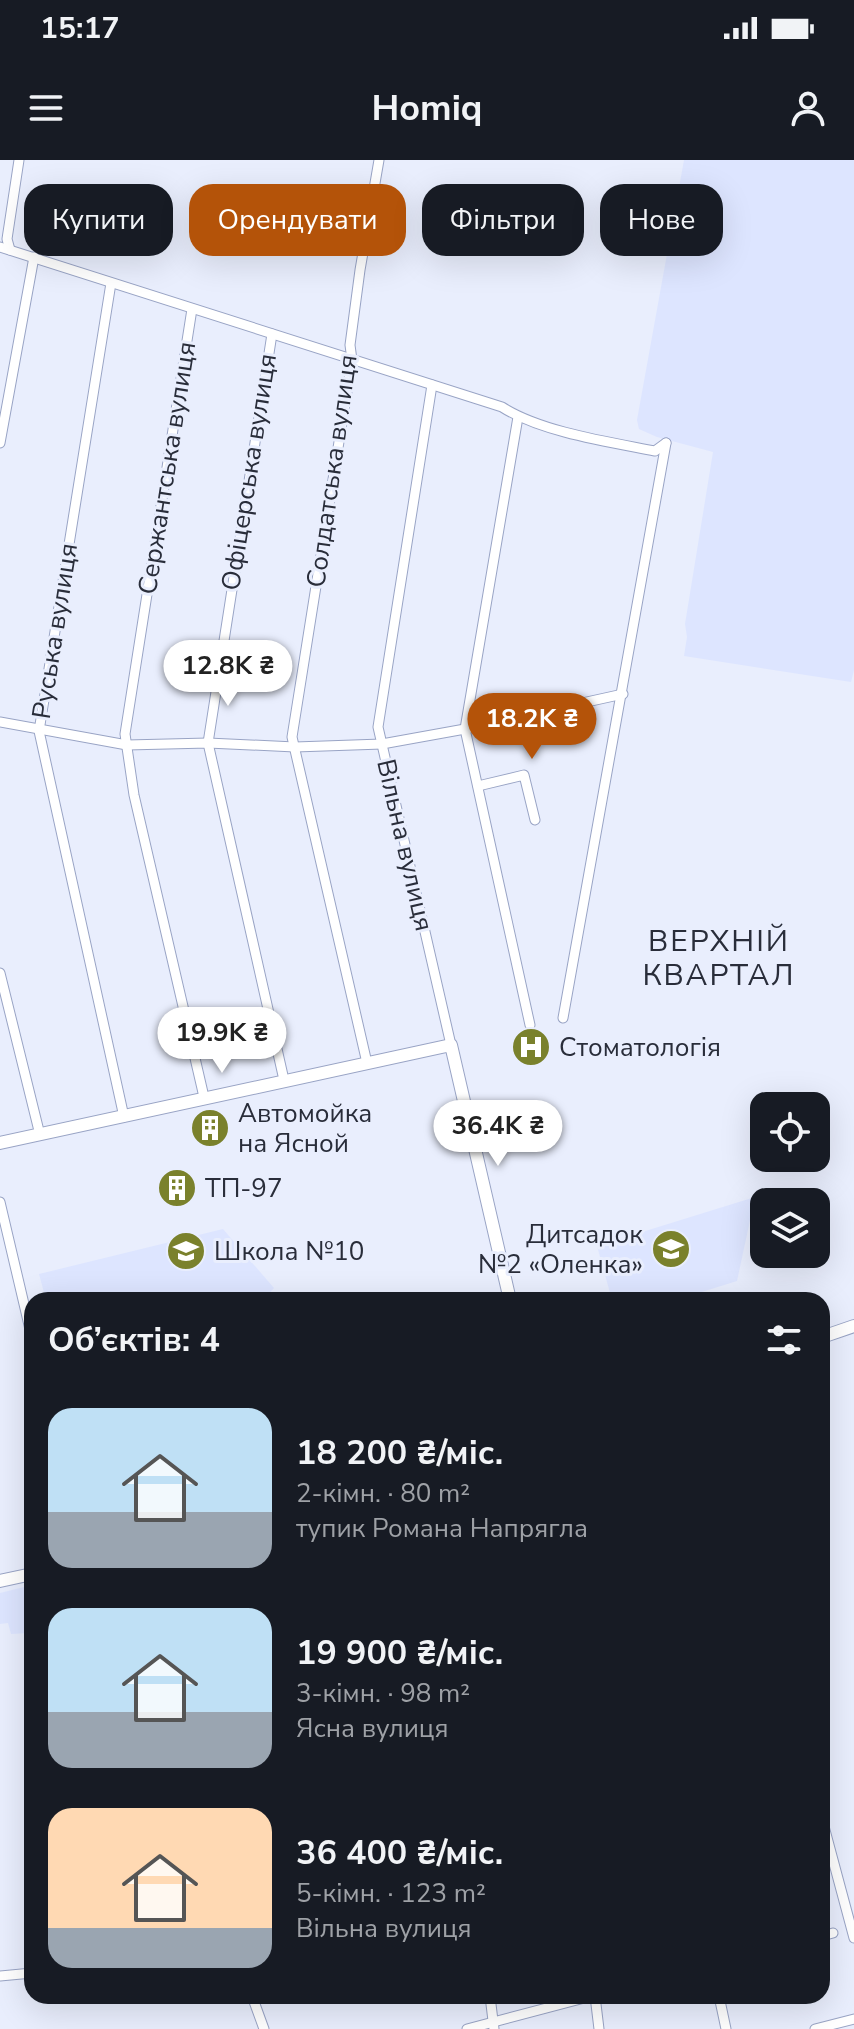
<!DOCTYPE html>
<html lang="uk">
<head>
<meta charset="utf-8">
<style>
	:root { --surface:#171b24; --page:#20242c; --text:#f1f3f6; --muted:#9ea1a6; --accent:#b45309 }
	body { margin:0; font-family:"Nunito Sans",sans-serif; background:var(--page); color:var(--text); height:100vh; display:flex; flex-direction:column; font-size:30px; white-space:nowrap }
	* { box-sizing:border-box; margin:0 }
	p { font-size:26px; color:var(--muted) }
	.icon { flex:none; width:44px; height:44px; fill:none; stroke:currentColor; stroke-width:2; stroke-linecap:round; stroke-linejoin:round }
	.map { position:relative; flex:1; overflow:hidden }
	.sheet { position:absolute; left:24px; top:1132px; width:806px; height:712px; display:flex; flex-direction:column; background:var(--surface); border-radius:24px; box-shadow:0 8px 32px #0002 }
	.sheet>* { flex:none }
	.banner { position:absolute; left:24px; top:24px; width:806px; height:72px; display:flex; gap:16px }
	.controls { position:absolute; left:750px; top:932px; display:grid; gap:16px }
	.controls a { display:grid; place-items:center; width:80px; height:80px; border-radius:16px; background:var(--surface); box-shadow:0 8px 32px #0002; font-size:40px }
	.price { position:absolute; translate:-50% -68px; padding:0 18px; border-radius:28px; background:#fff; color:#222; font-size:26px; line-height:52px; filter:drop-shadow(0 2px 4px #0008) }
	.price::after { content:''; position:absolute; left:50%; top:48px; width:24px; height:18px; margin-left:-12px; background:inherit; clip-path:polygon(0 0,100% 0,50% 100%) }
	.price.selected { background:var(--accent); color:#fff }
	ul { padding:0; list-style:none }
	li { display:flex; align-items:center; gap:24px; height:200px; padding:0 24px }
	li span { display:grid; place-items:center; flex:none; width:224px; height:160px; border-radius:24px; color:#555 }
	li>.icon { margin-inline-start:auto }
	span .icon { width:96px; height:96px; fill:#fffc; stroke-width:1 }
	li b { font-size:34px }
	h2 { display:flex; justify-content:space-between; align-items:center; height:96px; padding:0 24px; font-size:34px }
	.tag { padding:0 28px; border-radius:24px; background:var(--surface); box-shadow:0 8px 32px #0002; font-size:28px; line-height:72px }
	.tag.selected { background:var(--accent); color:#fff }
	.status { display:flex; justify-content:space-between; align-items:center; height:56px; padding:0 40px; background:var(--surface); direction:ltr }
	.status svg { height:22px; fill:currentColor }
	header { display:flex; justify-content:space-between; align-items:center; height:104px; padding:0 24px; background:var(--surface); font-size:36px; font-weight:700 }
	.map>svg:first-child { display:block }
</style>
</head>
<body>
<div class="status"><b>15:17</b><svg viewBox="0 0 49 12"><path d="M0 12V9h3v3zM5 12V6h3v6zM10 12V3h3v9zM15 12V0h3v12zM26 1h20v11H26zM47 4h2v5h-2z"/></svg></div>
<header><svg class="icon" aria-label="menu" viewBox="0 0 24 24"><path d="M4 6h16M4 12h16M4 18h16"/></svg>Homiq<svg class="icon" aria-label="person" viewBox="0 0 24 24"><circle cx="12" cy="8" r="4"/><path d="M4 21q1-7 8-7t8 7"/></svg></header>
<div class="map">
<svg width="854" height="1869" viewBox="0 0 854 1869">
	<rect width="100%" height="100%" fill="#e9eefd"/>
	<g fill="#dde5ff">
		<polygon points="684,0 854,0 854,510 851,522 684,496 687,477 685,464 713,292 657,277 639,269 637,260"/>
		<polygon points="755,1037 737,1121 676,1140 612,1140 597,1086"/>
		<polygon points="223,1069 274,1128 263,1140 46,1140 39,1114"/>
		<polygon points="32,1425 32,1457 26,1458 29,1473 11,1474 8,1463 0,1464 0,1433"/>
	</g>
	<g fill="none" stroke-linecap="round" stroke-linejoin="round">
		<g stroke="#99a4c5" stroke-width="11">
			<g id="street">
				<path d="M0 87 502 247C541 272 609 282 655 291L666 283"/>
				<polyline points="10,90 7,79 19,0"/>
				<polyline points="111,123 39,571 124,957"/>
				<polyline points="192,149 125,574 134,635 204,937"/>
				<polyline points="272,174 208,583 284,920"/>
				<polyline points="432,225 378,567 451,885"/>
				<polyline points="518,257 465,569 530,865"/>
				<polyline points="0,283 34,97"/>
				<polyline points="0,562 127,585 208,583 295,587 382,584 465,569 623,534"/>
				<polyline points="478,626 524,615 535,660"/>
				<polyline points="0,813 40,975"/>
				<polyline points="563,858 666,283"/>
				<polyline points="367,903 292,577 352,200 350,185 360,110 379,0"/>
				<polyline points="0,1042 32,1178"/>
				<polyline points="822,1659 854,1778"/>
				<polyline points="822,1776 833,1773"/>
				<polyline points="0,1816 32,1813"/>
				<polyline points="252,1836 264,1869"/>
				<polyline points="490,1836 494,1869"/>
				<polyline points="595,1836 599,1869"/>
				<polyline points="719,1836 726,1869"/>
				<polyline points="467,1869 592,1836"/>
				<polyline points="815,1869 854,1859"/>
			</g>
		</g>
		<g stroke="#99a4c5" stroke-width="14">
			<g id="secondary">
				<polyline points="0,983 451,885 510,1140"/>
				<polyline points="822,1177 854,1166"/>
				<polyline points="0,1421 32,1414"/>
			</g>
		</g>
		<use href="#street" stroke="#fff" stroke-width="9"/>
		<use href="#secondary" stroke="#fff" stroke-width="12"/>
	</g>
	<defs>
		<g id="hospital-disc" transform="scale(2)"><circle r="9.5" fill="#7a812c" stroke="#e9eefd"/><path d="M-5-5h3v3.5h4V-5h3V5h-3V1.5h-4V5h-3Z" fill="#fff"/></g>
		<g id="building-disc" transform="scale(2)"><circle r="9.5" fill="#7a812c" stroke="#e9eefd"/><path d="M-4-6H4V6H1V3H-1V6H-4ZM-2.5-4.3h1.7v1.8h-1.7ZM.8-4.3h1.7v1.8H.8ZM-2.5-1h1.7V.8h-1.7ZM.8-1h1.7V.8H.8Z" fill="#fff"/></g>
		<g id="school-disc" transform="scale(2)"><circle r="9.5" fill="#7a812c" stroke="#e9eefd"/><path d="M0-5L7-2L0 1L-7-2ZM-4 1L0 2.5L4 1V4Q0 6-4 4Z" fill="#fff"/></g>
	</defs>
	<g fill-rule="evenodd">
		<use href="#hospital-disc" x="531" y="887"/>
		<use href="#building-disc" x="210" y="968"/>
		<use href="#building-disc" x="177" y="1028"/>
		<use href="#school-disc" x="671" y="1089"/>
		<use href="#school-disc" x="186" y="1091"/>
	</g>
	<g text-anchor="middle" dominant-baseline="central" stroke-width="6" stroke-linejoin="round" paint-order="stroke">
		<g font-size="26" fill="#292d3a" stroke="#e9eefd">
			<text transform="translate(167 308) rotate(-81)">Сержантська вулиця</text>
			<text transform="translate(332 311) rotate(-82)">Солдатська вулиця</text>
			<text transform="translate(249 312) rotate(-81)">Офіцерська вулиця</text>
			<text transform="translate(55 471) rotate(-81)">Руська вулиця</text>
			<text transform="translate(405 685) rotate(77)">Вільна вулиця</text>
		</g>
		<g font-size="26" fill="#292d3a" stroke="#e9eefd" text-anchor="start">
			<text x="559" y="887">Стоматологія</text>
			<text x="238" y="953">Автомойка<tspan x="238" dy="30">на Ясной</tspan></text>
			<text x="205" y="1028">ТП-97</text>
			<text x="643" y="1074" text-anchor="end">Дитсадок<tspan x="643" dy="30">№2 «Оленка»</tspan></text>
			<text x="214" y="1091">Школа №10</text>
		</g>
		<g font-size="30" letter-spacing="2" fill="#292d3a" stroke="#e9eefd">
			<text x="719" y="781">ВЕРХНІЙ<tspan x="719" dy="34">КВАРТАЛ</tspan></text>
		</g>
	</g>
</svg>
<div class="controls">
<a><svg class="icon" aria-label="locate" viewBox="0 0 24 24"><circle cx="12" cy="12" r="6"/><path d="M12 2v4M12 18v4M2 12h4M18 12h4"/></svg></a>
<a><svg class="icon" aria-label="layers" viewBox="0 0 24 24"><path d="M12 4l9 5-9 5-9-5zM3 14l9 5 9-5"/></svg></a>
</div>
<b class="price" style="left:228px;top:548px">12.8K ₴</b>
<b class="price selected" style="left:532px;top:601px">18.2K ₴</b>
<b class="price" style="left:222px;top:915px">19.9K ₴</b>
<b class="price" style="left:498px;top:1008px">36.4K ₴</b>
<div class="banner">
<a class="tag">Купити</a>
<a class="tag selected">Орендувати</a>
<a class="tag">Фільтри</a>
<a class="tag">Нове</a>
</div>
<section class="sheet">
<h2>Об’єктів: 4<svg class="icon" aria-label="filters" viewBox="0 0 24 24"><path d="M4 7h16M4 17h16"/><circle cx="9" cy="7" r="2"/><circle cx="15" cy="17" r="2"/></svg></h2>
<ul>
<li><span style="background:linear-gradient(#bfe0f5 65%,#9aa5b1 0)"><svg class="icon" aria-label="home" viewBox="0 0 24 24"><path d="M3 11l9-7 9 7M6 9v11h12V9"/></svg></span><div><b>18 200 ₴/міс.</b><p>2-кімн. · 80 m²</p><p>тупик Романа Напрягла</p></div></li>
<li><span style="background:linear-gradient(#bfe0f5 65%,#9aa5b1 0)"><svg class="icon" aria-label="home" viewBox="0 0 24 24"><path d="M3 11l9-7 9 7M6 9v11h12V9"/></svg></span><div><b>19 900 ₴/міс.</b><p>3-кімн. · 98 m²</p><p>Ясна вулиця</p></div></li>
<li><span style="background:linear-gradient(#ffd9b3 75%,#9aa5b1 0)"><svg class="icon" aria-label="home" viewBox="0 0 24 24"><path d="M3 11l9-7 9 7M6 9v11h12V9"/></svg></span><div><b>36 400 ₴/міс.</b><p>5-кімн. · 123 m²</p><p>Вільна вулиця</p></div></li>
</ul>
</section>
</div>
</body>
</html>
